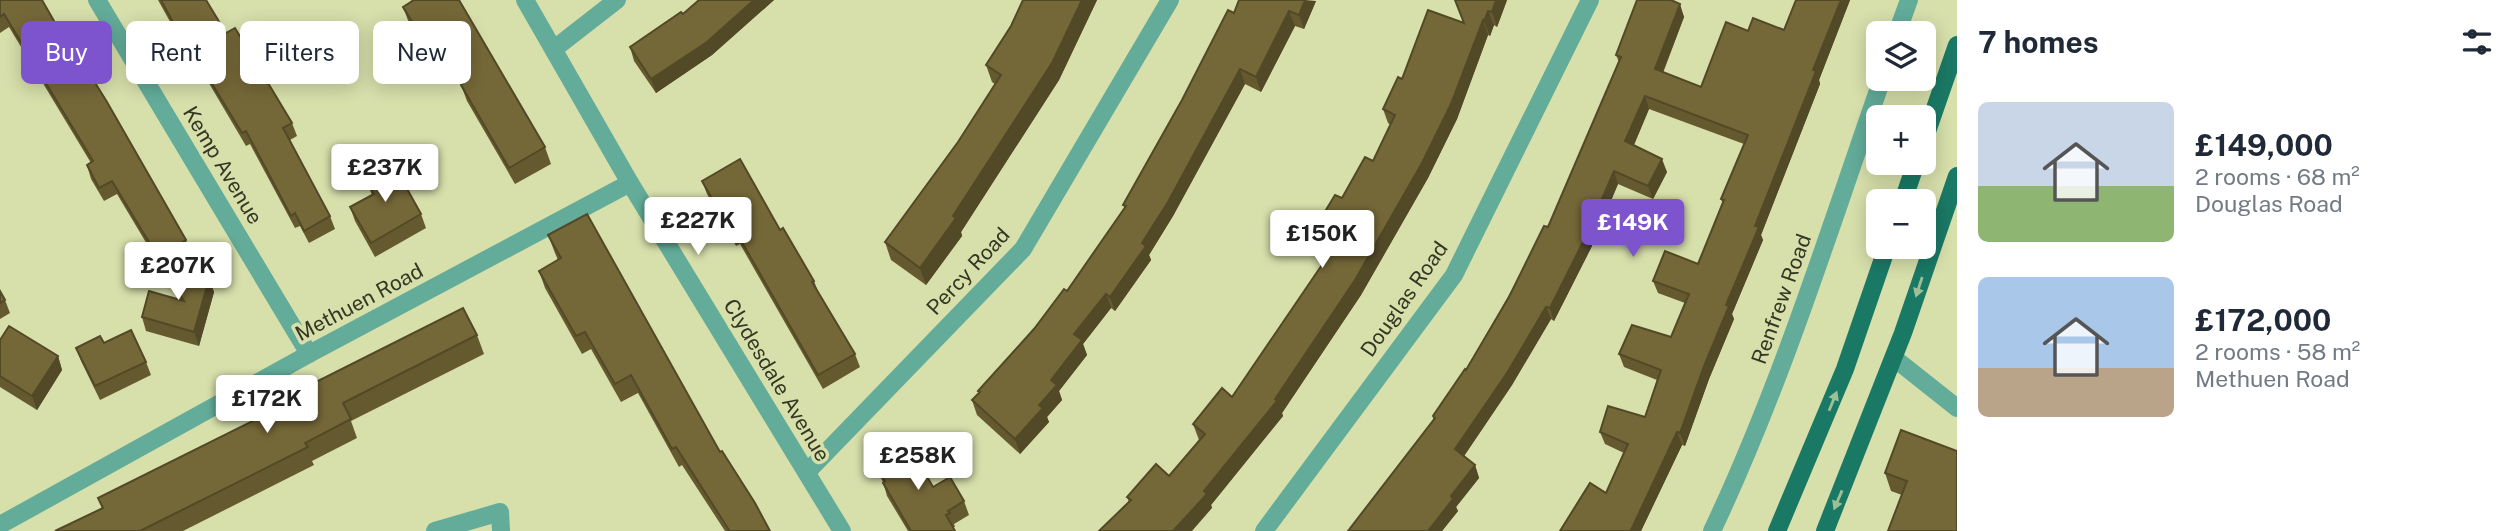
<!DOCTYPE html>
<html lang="en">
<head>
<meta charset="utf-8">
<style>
	:root { --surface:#fff; --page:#f2f2f3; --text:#1f2937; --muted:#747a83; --accent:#7d54ce }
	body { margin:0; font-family:"Public Sans",sans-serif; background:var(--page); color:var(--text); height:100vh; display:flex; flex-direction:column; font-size:26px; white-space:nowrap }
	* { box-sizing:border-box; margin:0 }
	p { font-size:23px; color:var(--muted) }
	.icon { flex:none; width:38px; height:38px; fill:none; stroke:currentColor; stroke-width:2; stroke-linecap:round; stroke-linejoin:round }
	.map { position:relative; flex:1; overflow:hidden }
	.drawer { display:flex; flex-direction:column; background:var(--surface); width:560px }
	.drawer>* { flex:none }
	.guide { position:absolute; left:21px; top:21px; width:665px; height:63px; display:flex; gap:14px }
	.buttons { position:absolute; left:1866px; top:21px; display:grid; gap:14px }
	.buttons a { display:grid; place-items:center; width:70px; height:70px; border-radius:10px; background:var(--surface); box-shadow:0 4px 18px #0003; font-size:35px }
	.price { position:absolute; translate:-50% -60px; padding:0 16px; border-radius:7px; background:#fff; color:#222; font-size:23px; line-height:46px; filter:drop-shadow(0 2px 4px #0008) }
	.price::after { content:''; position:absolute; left:50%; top:42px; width:21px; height:16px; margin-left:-10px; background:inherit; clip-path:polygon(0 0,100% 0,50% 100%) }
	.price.on { background:var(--accent); color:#fff }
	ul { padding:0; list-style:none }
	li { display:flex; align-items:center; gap:21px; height:175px; padding:0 21px }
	li span { display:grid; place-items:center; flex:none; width:196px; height:140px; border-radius:10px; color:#555 }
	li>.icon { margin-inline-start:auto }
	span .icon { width:84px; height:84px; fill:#fffc; stroke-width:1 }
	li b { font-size:30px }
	h2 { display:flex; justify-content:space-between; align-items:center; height:84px; padding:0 21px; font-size:30px }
	.chip { padding:0 24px; border-radius:10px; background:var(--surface); box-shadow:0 4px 18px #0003; font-size:24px; line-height:63px }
	.chip.on { background:var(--accent); color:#fff }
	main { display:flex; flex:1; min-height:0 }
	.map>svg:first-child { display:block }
</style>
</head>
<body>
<main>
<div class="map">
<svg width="1957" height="531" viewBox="0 0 1957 531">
	<rect width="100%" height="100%" fill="#d7dfab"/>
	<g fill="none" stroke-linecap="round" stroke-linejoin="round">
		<g stroke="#63ac99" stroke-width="18">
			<polyline points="97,0 309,354"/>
			<polyline points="525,0 630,183 842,531"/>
			<polyline points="1897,33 1909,0"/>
			<polyline points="554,49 617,0"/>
			<polyline points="1894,358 1957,408"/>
			<polyline points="807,472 1023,249 1170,0"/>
			<polyline points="0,525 309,354 630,183"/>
			<polyline points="435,531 500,512 501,531"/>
			<polyline points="1264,531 1454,275 1590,0"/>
			<path d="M1712 531C1781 385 1829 231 1882 79"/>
		</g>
		<g stroke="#1a7965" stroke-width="18">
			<polyline points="1923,143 1957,45"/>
			<polyline points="1903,201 1916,163"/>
			<polyline points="1777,531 1845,369 1887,247"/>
			<polyline points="1825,531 1903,333 1957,176"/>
		</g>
	</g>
	<g fill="#655930">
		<polygon points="0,0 186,240 191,254 169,268 209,279 214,292 199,346 146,331 142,317 180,300 168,280 165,270 163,271 117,194 104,201 91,179 87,165 91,163 9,27 0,33"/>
		<polygon points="158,0 206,0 226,33 292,123 297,136 290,140 330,216 335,229 309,243 300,226 295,228 250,144 246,146 197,63 194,65"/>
		<polygon points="411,0 459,0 545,147 551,164 515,184 467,101 461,85 462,84 443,50 430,58 409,23 403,7 412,1"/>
		<polygon points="699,0 774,0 712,55 656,93 634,61 630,47 683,14"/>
		<polygon points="1023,0 1097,0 1059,80 961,232 962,236 926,285 891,260 885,242 958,142 995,84 992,82 986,65 1011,26"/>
		<polygon points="1239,0 1316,1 1304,29 1295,26 1261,92 1245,84 1173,216 1149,255 1151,260 1115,311 1111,308 1083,344 1087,355 1059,391 1062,400 1047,417 1049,422 1020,454 977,415 972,400 979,393 978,391 1067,291 1125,209 1123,205 1234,13"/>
		<polygon points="1507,0 1497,27 1494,25 1490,36 1488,35 1457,119 1428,178 1361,295 1282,413 1283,416 1211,505 1212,508 1129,502 1127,497 1169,476 1199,440 1193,424 1232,397 1328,256 1339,236 1329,230 1323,215 1342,198 1373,161 1391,125 1388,123 1383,109 1402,79 1464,23"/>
		<polygon points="1796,0 1850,0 1819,80 1820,84 1761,235 1763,240 1732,314 1734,319 1709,379 1685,446 1682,445 1641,531 1560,531 1606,493 1624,453 1605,444 1600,432 1645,417 1657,380 1624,367 1619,354 1671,337 1685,303 1658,293 1653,281 1698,264 1723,204 1721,199 1744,144 1649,109 1634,145 1667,172 1653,199 1618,184 1591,248 1554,321 1551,319 1512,385 1464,456 1475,465 1479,478 1456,507 1458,511 1442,531 1433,416 1466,370 1548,227 1619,62 1616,55 1679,4 1684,17 1663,73 1701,87 1748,31 1784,30"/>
		<polygon points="365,178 421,214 426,228 375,257 355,221 350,207 372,195"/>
		<polygon points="702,181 780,230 814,281 819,294 855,354 860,367 823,389 740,244 736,246 707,194"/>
		<polygon points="548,235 720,452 770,531 725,531 682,465 679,467 638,393 621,402 591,349 582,354 545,288 539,271 558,260 555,253"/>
		<polygon points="0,291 5,300 10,313 0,319"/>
		<polygon points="477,335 484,354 351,421 357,438 312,461 314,465 183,531 55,531 102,508 98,498 311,393 308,386"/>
		<polygon points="0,340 58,356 62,370 37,410 0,387"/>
		<polygon points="104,343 146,362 151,375 100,400 81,361 76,348"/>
		<polygon points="1957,451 1902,495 1891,491 1885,473"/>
		<polygon points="874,461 933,487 964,501 969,515 954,524 955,527 953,527 955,531 908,531 887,496 883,482 879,475"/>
	</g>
	<g fill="#524927">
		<polygon points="754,0 774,0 712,55 656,93 651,79"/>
		<polygon points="1082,0 1097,0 1059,80 961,232 962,236 926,285 920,268 953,216"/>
		<polygon points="1305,0 1316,1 1304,29 1299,15"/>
		<polygon points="1496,0 1507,0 1497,27 1492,12"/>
		<polygon points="1841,0 1850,0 1819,80 1820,84 1761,235 1763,240 1732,314 1734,319 1709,379 1685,446 1680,433 1813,70"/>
		<polygon points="1680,4 1684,17 1659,82 1655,69"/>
		<polygon points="1289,11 1295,26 1261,92 1256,77"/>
		<polygon points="1488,11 1494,25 1490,36 1484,21"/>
		<polygon points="1483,20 1488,35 1457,119 1428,178 1361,295 1282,413 1283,416 1211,505 1212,508 1192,531 1173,531 1275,399"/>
		<polygon points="1240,69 1245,84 1173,216 1149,255 1151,260 1115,311 1110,297 1142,243"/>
		<polygon points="1645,96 1649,109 1630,154 1625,141"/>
		<polygon points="1662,159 1667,172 1653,199 1648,186"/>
		<polygon points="1614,171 1618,184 1591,248 1554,321 1550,308"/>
		<polygon points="209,279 214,292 199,346 194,332"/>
		<polygon points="1106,294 1111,308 1083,344 1087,355 1059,391 1062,400 1047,417 1049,422 1020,454 1015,439 1039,405 1074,334"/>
		<polygon points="1546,307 1551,319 1512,385 1460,462 1455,449"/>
		<polygon points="58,356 62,370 37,410 32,396"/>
		<polygon points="1677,432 1682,445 1641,531 1630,531"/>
		<polygon points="1475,465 1479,478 1456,507 1458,511 1442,531 1428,531 1451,496"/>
	</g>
	<g fill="#756838" stroke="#524927" stroke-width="2">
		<polygon points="0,0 42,0 58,28 60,26 107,102 186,240 158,257 112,181 99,188 87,165 93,161 4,14 0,17"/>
		<polygon points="161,0 206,0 226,33 235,28 292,123 283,128 330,216 304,231 295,213 291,216 246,131 242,133 192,51 189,52"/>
		<polygon points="414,0 459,0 545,147 509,168 461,85 465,82 437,34 424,41 403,7"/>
		<polygon points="699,0 754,0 707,42 651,79 630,47 681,12 683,14"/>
		<polygon points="1023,0 1082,0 1052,63 953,216 956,218 920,268 885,242 958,142 1001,75 986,65 1011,26"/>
		<polygon points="1239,0 1305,0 1299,15 1289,11 1256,77 1240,69 1168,202 1142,243 1146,246 1110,297 1106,294 1074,334 1082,340 1051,380 1057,385 1039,405 1043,408 1015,439 972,400 980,392 978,391 1034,329 1064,289 1067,291 1126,206 1123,205 1182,100 1228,10 1234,13"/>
		<polygon points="1455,0 1496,0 1492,12 1488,11 1484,21 1483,20 1451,104 1422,163 1355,280 1275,399 1277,401 1204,491 1207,494 1173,531 1099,531 1131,500 1127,497 1156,464 1169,476 1205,434 1193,424 1222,388 1232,397 1328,256 1344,227 1323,215 1335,195 1342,198 1365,157 1373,161 1395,115 1383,109 1398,77 1402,79 1428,10 1464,23"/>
		<polygon points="1637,0 1671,0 1680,4 1655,69 1701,87 1726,22 1748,31 1753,18 1784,30 1796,0 1841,0 1813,70 1816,71 1755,226 1759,227 1726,305 1729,306 1704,366 1680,433 1677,432 1632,528 1630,531 1560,531 1590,483 1606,493 1628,444 1600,432 1608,406 1645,417 1661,370 1619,354 1632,325 1671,337 1689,294 1653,281 1665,251 1698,264 1724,200 1721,199 1748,135 1645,96 1625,141 1662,159 1648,186 1614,171 1586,236 1550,308 1546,307 1507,373 1455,449 1475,465 1451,496 1453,499 1428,531 1348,531 1435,418 1433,416 1465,369 1466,370 1509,297 1544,226 1548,227 1621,57 1616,55"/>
		<polygon points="740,159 780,230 783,228 814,281 812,282 855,354 818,375 735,230 731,232 702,181"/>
		<polygon points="392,162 421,214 371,243 350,207 374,194 365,178"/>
		<polygon points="587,214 720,452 722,451 755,503 770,531 728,531 729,530 676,447 672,449 631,375 615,384 585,332 576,336 539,271 561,258 548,235"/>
		<polygon points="163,266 209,279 194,332 142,317 149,291 184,301"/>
		<polygon points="0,291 5,300 0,303"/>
		<polygon points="463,308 477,335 343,403 351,419 305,443 308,447 140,531 55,531 103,508 98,498 311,392 308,386"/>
		<polygon points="9,326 58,356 32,396 0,376 0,340"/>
		<polygon points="131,330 146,362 95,386 76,348 100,336 104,343"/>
		<polygon points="1901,430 1957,451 1957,531 1888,531 1907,481 1885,473"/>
		<polygon points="907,442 933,487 950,477 964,501 948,511 950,513 946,515 955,531 911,531 883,483 885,481 874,461"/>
	</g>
	<defs><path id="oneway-solid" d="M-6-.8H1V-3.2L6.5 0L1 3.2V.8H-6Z" transform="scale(1.75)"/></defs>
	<g fill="#9ec096">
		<use href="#oneway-solid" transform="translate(1919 287) rotate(108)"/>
		<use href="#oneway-solid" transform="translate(1833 401) rotate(-68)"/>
		<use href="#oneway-solid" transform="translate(1838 500) rotate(113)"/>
	</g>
	<g text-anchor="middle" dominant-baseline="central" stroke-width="7" stroke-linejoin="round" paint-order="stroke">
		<g font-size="21" fill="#343723" stroke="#d7dfab">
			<text transform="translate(223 165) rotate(59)">Kemp Avenue</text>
			<text transform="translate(968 271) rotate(-47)">Percy Road</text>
			<text transform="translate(1404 299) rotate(-55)">Douglas Road</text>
			<text transform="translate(1781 299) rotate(-70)">Renfrew Road</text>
			<text transform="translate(359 302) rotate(-28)">Methuen Road</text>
			<text transform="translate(777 380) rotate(59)">Clydesdale Avenue</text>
		</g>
	</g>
</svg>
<div class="buttons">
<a><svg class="icon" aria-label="layers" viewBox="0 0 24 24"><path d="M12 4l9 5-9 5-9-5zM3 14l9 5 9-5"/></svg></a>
<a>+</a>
<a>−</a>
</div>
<b class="price" style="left:385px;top:204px">£237K</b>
<b class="price" style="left:698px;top:257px">£227K</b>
<b class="price on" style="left:1633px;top:259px">£149K</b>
<b class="price" style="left:1322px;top:270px">£150K</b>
<b class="price" style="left:178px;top:302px">£207K</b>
<b class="price" style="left:267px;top:435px">£172K</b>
<b class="price" style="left:918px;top:492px">£258K</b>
<div class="guide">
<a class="chip on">Buy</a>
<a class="chip">Rent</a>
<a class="chip">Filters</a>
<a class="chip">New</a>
</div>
</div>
<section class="drawer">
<h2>7 homes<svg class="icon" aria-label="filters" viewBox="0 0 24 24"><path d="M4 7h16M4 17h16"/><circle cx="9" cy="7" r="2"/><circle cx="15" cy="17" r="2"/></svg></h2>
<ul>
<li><span style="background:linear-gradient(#c9d6e8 60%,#8fb573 0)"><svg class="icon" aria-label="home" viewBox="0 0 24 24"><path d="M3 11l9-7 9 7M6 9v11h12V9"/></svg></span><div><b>£149,000</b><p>2 rooms · 68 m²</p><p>Douglas Road</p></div></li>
<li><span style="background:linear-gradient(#a9c7e8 65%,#b9a48a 0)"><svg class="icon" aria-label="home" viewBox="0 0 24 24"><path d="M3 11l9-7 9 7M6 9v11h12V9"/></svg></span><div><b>£172,000</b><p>2 rooms · 58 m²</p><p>Methuen Road</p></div></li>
</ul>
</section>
</main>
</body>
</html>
